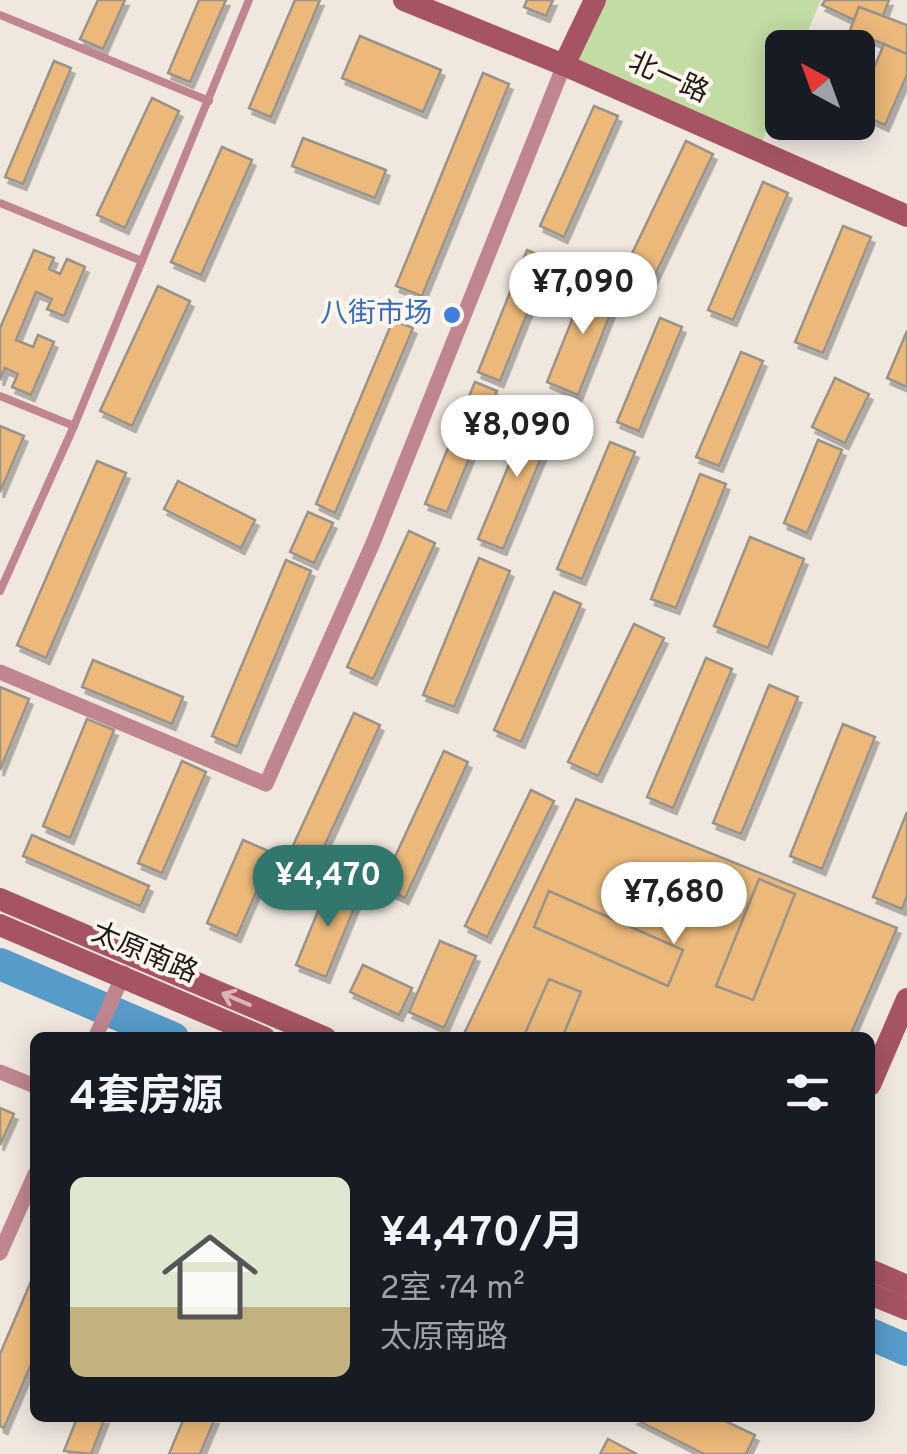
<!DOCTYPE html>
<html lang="zh">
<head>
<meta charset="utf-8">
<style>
	:root { --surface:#171b24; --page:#242831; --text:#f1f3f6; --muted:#9ea1a6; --accent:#32776d }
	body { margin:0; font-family:Overpass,"Noto Sans SC",sans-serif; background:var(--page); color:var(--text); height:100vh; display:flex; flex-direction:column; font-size:38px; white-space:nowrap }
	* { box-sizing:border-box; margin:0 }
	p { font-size:32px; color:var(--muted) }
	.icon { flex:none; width:55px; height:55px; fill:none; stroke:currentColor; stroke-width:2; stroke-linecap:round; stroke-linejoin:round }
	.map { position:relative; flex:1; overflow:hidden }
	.drawer { position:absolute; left:30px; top:1032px; width:845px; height:390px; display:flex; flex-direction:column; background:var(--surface); border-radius:15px; box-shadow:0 5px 25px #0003 }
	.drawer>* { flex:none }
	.needle { width:65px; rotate:319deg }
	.tools { position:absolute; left:765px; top:30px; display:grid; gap:20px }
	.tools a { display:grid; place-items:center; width:110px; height:110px; border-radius:15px; background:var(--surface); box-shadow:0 5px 25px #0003; font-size:50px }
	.price { position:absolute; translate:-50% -85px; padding:0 22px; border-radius:35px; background:#fff; color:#222; font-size:32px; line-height:65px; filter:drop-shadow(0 2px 5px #0008) }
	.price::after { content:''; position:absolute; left:50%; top:60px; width:30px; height:22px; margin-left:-15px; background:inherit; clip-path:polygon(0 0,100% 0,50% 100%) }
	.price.selected { background:var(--accent); color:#fff }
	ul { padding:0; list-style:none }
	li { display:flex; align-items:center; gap:30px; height:250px; padding:0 40px }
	li span { display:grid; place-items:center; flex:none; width:280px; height:200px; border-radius:15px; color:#555 }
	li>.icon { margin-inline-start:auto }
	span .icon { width:120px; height:120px; fill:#fffc; stroke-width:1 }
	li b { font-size:42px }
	h2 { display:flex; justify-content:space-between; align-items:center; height:120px; padding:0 40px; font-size:42px }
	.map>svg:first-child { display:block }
</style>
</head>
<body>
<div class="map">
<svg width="907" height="1454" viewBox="0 0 907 1454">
	<defs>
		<filter id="shadow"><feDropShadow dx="3.5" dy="6" stdDeviation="0" flood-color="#0004"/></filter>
	</defs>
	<rect width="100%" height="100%" fill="#f0e8df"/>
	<polygon fill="#c2dca4" points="595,0 821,0 801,47 782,48 782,92 758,152 564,65"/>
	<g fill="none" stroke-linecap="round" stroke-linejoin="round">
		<g stroke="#579bca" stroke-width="32">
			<polyline points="0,964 173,1038"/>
			<polyline points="870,1334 907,1350"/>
		</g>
	</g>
	<g fill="#ecb97a" stroke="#9a938a" stroke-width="2.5" filter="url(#shadow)">
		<polygon points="98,0 125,0 103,49 80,39"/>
		<polygon points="199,0 226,0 190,82 168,73"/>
		<polygon points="295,0 320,0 271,117 249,108"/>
		<polygon points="527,0 553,0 546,16 524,7"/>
		<polygon points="825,0 889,0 883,16 859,7 854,20 822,5"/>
		<polygon points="859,7 907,25 907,54 850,30"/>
		<polygon points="360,36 441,70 423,112 342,78"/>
		<polygon points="884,44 907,54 907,75 885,125 858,113 858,106"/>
		<polygon points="54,61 71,68 23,184 5,177"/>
		<polygon points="483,73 509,84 422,296 396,286"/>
		<polygon points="152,98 179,111 125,228 97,215"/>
		<polygon points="594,106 618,116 564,237 540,226"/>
		<polygon points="303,138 386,170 375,198 292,166"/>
		<polygon points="686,141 713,154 653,279 626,266"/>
		<polygon points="222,147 252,160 201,275 171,262"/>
		<polygon points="763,182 788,193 733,320 708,310"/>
		<polygon points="843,226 871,237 823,353 795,342"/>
		<polygon points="34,250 54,258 49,269 60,274 67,259 85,267 64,316 47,309 52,299 36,292 16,340 33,347 38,335 54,342 31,395 12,387 18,374 5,368 0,380 0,328"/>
		<polygon points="527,250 549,259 500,381 478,372"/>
		<polygon points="588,280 619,292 578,395 547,382"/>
		<polygon points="158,286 190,301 132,426 100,411"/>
		<polygon points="660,318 682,327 639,431 617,422"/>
		<polygon points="393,320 413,328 335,513 316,504"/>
		<polygon points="907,331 907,387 887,378"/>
		<polygon points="741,352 763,361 719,466 696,457"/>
		<polygon points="835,378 869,394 845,443 812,427"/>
		<polygon points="475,382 497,391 447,512 425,504"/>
		<polygon points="531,412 556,422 503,549 478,539"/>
		<polygon points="0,426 24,436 0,492"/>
		<polygon points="818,440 842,450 807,533 784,523"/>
		<polygon points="610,442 635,452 582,579 557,569"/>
		<polygon points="97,461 126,473 46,658 17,645"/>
		<polygon points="700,474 726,484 676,608 651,599"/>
		<polygon points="178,481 255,520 241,548 164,509"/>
		<polygon points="308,512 333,523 314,563 290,552"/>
		<polygon points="409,531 435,543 373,679 347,667"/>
		<polygon points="750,537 804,559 768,648 714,626"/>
		<polygon points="479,558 510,571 454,707 423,695"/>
		<polygon points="286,560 311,571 237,747 212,736"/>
		<polygon points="554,592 581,604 521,742 494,730"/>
		<polygon points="634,624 664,638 598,776 568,762"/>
		<polygon points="706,658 732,669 673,808 647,797"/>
		<polygon points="93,660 183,697 172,724 82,687"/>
		<polygon points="769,685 798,697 741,834 713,823"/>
		<polygon points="0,687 29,699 0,770"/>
		<polygon points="354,713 380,725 317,862 291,850"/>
		<polygon points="87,719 114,730 70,838 43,826"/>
		<polygon points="843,724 875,737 822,869 790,856"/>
		<polygon points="444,751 468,762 405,898 381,887"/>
		<polygon points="182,761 206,772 162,873 138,863"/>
		<polygon points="531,790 554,801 487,937 465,926"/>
		<polygon points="576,799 897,928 849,1038 462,1038"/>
		<polygon points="907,812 907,896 902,909 873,897"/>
		<polygon points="32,835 149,886 140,906 23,856"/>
		<polygon points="243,840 273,853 237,936 207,923"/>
		<polygon points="759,879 795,894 753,1000 716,986"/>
		<polygon points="329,884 359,896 326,977 296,965"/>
		<polygon points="549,891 683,950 668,986 534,927"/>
		<polygon points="440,941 476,956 444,1028 409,1012"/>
		<polygon points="363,965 412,988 399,1015 350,992"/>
		<polygon points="549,979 581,992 562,1038 523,1038"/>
		<polygon points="0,1108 14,1114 0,1145"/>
		<polygon points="35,1272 35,1355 4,1428 0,1426 0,1354"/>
		<polygon points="77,1418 105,1418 91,1454 64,1451"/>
		<polygon points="184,1418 215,1418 200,1454 169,1454"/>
		<polygon points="633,1418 719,1418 755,1435 746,1454 704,1454"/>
		<polygon points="608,1439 637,1454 600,1454"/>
	</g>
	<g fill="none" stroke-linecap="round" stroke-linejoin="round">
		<g stroke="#c0868f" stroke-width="8">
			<polyline points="0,15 209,101"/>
			<polyline points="0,203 142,261"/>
			<polyline points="0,396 74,426"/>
			<polyline points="0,591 74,426 249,0"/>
		</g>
		<g stroke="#c0868f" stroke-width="15">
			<polyline points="0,672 266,784 373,543 564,65"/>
			<polyline points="95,1038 124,973"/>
			<polyline points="0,1072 35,1086"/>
			<polyline points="0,1253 35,1174"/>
		</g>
		<g stroke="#a65463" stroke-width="22">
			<polyline points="404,0 564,65 907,216"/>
			<polyline points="564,65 595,0"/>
			<polyline points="0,899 326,1038"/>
			<polyline points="0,925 265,1038"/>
			<polyline points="870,1085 907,999"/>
			<polyline points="870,1270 907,1286"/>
			<polyline points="870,1294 907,1309"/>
		</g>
	</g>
	<defs><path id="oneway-shaft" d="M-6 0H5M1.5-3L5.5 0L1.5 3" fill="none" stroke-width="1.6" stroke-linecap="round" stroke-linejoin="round" transform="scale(2.5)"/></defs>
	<use stroke="#dab5b5" href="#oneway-shaft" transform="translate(236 999) rotate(-157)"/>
	<circle fill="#3f7fe0" stroke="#fdf6ec" stroke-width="4" cx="452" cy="315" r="10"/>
	<g text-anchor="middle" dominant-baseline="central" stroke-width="8" stroke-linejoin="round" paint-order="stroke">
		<g font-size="28" fill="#1e1b18" stroke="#fdf6ec">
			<text transform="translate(668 79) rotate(24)">北一路</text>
			<text transform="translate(144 954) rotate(23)">太原南路</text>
		</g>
		<g font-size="28" fill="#366cbe" stroke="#fdf6ec" text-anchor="end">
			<text x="432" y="315">八街市场</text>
		</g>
	</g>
</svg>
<div class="tools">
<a><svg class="needle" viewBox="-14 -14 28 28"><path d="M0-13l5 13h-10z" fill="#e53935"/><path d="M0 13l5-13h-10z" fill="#9ea1a6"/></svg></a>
</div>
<b class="price" style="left:583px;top:337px">¥7,090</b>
<b class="price" style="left:517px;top:480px">¥8,090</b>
<b class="price selected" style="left:328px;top:930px">¥4,470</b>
<b class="price" style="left:674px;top:947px">¥7,680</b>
<section class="drawer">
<h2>4套房源<svg class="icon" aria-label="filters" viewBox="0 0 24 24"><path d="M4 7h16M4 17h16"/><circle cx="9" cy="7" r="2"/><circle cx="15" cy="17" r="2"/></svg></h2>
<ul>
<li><span style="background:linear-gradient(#dfe7d0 65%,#c2b280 0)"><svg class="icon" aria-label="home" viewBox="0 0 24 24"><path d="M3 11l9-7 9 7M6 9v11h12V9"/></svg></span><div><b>¥4,470/月</b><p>2室 · 74 m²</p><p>太原南路</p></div></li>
</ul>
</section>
</div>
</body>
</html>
